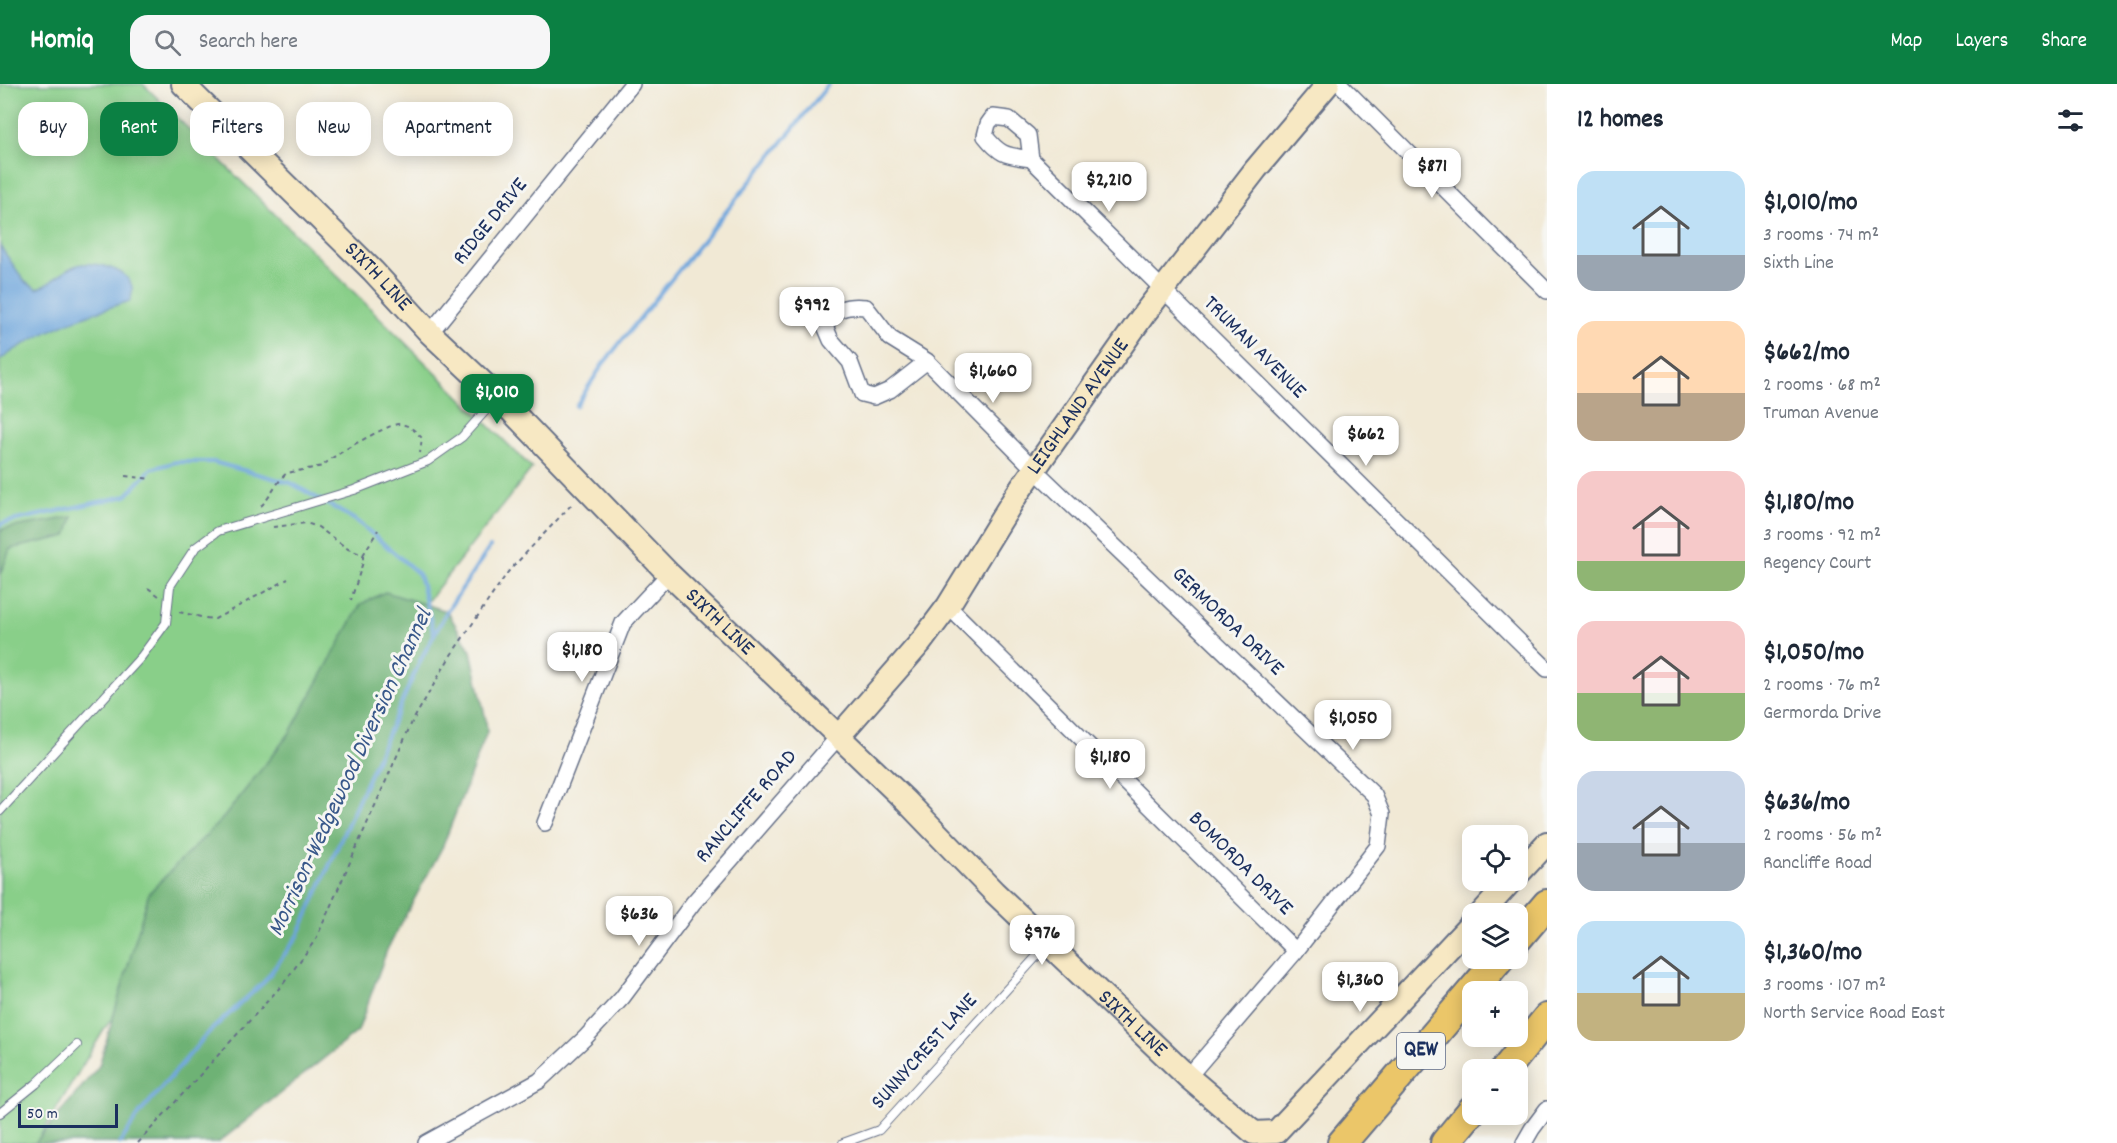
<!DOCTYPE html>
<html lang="en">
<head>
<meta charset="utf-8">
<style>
	:root { --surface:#fff; --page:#f6f6f7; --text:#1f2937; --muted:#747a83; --accent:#0b8043 }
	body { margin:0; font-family:Dekko,sans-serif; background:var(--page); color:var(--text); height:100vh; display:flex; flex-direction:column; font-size:22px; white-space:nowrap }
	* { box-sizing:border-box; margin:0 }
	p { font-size:20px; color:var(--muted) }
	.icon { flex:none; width:33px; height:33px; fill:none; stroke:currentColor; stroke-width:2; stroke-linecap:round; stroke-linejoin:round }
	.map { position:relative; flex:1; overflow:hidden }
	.side { display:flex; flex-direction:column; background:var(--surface); width:570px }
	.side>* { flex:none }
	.banner { position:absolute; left:18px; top:18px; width:570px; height:54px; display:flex; gap:12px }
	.tools { position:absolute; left:1462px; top:741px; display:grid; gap:12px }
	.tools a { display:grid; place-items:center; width:66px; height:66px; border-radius:12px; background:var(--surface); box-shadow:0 3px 15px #0003; font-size:30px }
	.scale { position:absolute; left:18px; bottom:15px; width:100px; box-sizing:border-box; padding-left:6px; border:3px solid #1b2f5e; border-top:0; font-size:16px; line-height:21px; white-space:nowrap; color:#1b2f5e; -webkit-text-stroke:4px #f6f6f2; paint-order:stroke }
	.price { position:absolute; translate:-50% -51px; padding:0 14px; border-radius:12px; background:#fff; color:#222; font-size:20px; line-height:39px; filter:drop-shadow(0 2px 3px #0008) }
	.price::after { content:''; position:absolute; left:50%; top:36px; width:18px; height:14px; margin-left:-9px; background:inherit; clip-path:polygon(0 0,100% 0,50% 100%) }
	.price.active { background:var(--accent); color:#fff }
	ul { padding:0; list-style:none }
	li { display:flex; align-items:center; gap:18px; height:150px; padding:0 30px }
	li span { display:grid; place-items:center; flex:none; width:168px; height:120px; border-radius:18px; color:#555 }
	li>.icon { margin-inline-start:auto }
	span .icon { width:72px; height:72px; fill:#fffc; stroke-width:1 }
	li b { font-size:26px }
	h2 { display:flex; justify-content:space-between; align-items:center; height:72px; padding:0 30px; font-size:26px }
	.pill { padding:0 21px; border-radius:18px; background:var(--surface); box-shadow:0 3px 15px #0003; font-size:21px; line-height:54px }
	.pill.active { background:var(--accent); color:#fff }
	header { display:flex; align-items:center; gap:36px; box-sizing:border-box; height:84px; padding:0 30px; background:var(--accent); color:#fff }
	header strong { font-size:28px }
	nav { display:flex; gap:33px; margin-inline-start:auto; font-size:21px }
	.search { width:420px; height:54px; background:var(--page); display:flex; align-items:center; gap:15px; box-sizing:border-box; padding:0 21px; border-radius:18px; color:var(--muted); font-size:22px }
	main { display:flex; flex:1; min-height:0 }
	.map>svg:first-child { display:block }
</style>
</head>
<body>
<header>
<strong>Homiq</strong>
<div class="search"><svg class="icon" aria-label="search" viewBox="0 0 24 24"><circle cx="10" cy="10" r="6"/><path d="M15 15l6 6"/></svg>Search here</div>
<nav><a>Map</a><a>Layers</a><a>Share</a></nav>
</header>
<main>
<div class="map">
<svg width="1547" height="1059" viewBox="0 0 1547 1059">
	<rect width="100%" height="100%" fill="#f6f6f2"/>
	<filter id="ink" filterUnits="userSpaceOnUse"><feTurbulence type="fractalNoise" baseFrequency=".0167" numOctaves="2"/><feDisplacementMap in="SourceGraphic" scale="12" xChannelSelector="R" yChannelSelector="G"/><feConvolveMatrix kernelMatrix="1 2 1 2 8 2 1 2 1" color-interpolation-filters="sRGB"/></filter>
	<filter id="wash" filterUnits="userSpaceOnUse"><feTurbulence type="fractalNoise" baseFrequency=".008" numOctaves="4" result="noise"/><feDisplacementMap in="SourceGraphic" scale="24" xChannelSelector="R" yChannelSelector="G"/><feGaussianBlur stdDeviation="1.35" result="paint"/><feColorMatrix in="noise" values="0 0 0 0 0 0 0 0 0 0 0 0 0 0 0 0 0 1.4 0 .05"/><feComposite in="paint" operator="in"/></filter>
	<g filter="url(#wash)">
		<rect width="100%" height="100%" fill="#f1e9d5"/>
		<polygon fill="#89cf89" stroke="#527f74" stroke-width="1.5" points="0,0 143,0 532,384 298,682 105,944 36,1059 0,1059"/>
		<g fill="#6eb275" stroke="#44706a" stroke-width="1.5">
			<polygon points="73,433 67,452 10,465 0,492 0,449 3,445"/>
			<polygon points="385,508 447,527 471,567 486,636 487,648 443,762 387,866 358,947 218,1059 35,1059 99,982 149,809 224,733 289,650 361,520"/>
		</g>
		<path fill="#6da5dc" stroke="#446a9d" stroke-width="1.5" d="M0 162 25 198 37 205C53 200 62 185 78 181 92 177 123 184 130 198 134 204 132 210 130 217 85 231 39 247 0 276Z"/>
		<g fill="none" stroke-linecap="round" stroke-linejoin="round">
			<g stroke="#6da5dc" stroke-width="4">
				<polyline points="576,322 603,280 829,0"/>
				<polyline points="0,441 3,439 126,412 151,385 176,378 213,378 291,399 357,437 419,490 434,550"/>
				<polyline points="120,1059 140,1029 208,949 264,898 298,852 421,575 447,527 490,463"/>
			</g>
		</g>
	</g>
	<g filter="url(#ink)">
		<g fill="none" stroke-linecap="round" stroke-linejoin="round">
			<g stroke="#667088" stroke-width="10">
				<g id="lane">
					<polyline points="0,727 141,573 166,539 170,502 195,464 218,447 354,406 428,377 462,353 496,315"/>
					<polyline points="0,1029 36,1000 77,961"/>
					<polyline points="843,1059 879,1046 1046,862"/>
				</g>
			</g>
			<g stroke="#667088" stroke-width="18">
				<g id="street">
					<polyline points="1340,0 1547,207"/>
					<path d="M1031 75 1028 51 1009 35 993 33 988 40 985 52C1001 72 1006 71 1031 75L1547 585"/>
					<polyline points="430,249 632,0"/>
					<path d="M927 277 890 306 874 313 862 310 850 278 831 256 825 242C836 224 845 221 866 223L890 254 927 277 1035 386 1374 711 1382 730 1378 762 1296 867 1188 993"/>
					<polyline points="948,522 1296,867"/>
					<polyline points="545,739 623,539 669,490"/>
					<polyline points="426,1059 539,997 585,954 622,914 693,819 839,652"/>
					<polyline points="1524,1059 1532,1045 1547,1025"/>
				</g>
			</g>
			<g stroke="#667088" stroke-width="26">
				<g id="secondary">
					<path id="s1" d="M183 0 373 187 430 249 498 313 669 490 906 717 994 808 1188 993 1254 1049 1276 1048 1473 838"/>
					<path id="s2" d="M839 652 921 558 948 522 1017 410 1144 230 1256 85 1328 0"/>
					<polyline points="1518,790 1547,759"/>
					<polyline points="1481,830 1512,796"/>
				</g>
			</g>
			<g stroke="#667088" stroke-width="32">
				<g id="highway">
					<polyline points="1518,854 1547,820"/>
					<polyline points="1505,986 1547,934"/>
					<polyline points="1342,1059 1500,874"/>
					<polyline points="1445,1059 1473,1025"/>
				</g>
			</g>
			<g stroke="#667088" stroke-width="2" stroke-dasharray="4.5 4.5" stroke-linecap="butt">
				<polyline points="125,392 151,395"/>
				<path d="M261 422C271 413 278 395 287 389L323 382C329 373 387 341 398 340 409 340 415 347 422 354L420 369"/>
				<polyline points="273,443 306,439 318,443 348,465 363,471 363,478 351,516"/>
				<polyline points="363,471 378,446"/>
				<polyline points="148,504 159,512"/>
				<polyline points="179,528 205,534 215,535 288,495"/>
				<polyline points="138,1059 283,900 316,855 412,638 451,571 508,488 574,418"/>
			</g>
			<use href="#lane" stroke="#fff" stroke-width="8"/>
			<use href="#street" stroke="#fff" stroke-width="15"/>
			<use href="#secondary" stroke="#f7e8c3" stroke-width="22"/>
			<use href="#highway" stroke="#ebc669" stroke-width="28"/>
		</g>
	</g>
	<g text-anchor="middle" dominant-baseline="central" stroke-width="6" stroke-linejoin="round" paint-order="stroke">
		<rect fill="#f6f6f2" stroke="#5d6b8a" stroke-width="1.5" x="1397" y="949" width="48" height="36" rx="4.5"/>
		<g font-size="21" font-weight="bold" fill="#1b2f5e">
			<text x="1421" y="967">QEW</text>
		</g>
		<g font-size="22" fill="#1b2f5e" stroke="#f6f6f2">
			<text transform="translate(491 138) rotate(-51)">RIDGE DRIVE</text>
			<text stroke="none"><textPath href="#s1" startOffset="274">SIXTH LINE</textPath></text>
			<text transform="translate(1254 264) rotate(45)">TRUMAN AVENUE</text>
			<text stroke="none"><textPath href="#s2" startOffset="408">LEIGHLAND AVENUE</textPath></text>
			<text stroke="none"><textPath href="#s1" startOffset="760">SIXTH LINE</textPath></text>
			<text transform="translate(1227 538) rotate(44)">GERMORDA DRIVE</text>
			<text transform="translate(747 723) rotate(-49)">RANCLIFFE ROAD</text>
			<text transform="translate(1240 780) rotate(45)">BOMORDA DRIVE</text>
			<text stroke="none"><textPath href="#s1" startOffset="1336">SIXTH LINE</textPath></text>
			<text transform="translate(925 968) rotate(-48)">SUNNYCREST LANE</text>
		</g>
		<g font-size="24" font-style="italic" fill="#38588a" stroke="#f6f6f2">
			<text transform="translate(351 689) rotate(-65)">Morrison-Wedgewood Diversion Channel</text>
		</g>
	</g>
</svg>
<div class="tools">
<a><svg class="icon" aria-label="locate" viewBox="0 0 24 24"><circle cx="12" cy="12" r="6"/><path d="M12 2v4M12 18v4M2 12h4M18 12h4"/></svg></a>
<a><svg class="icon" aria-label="layers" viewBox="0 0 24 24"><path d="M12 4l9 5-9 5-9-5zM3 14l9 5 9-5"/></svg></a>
<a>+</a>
<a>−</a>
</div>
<div class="scale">50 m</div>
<b class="price" style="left:1432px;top:115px">$871</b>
<b class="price" style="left:1109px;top:129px">$2,210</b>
<b class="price" style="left:812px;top:254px">$992</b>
<b class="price" style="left:993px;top:320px">$1,660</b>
<b class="price active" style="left:497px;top:341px">$1,010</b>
<b class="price" style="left:1366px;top:383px">$662</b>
<b class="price" style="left:582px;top:599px">$1,180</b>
<b class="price" style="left:1353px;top:667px">$1,050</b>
<b class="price" style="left:1110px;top:706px">$1,180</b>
<b class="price" style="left:639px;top:863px">$636</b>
<b class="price" style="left:1042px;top:882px">$976</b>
<b class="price" style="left:1360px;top:929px">$1,360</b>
<div class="banner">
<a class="pill">Buy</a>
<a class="pill active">Rent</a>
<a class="pill">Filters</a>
<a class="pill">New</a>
<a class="pill">Apartment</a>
</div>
</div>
<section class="side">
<h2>12 homes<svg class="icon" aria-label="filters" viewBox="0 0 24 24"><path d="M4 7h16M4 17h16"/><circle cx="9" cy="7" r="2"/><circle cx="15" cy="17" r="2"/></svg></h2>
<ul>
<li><span style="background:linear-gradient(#bfe0f5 70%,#9aa5b1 0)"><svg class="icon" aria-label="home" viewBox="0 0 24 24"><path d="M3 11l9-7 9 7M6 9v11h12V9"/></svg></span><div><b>$1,010/mo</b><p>3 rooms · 74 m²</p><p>Sixth Line</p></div></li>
<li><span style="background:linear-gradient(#ffd9b3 60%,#b9a48a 0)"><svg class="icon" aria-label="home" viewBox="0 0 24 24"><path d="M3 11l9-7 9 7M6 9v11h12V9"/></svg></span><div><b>$662/mo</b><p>2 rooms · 68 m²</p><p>Truman Avenue</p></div></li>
<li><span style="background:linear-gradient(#f6c9c9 75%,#8fb573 0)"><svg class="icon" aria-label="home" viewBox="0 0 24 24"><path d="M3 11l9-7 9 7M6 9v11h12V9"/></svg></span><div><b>$1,180/mo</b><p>3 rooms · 92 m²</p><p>Regency Court</p></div></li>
<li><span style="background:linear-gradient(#f6c9c9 60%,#8fb573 0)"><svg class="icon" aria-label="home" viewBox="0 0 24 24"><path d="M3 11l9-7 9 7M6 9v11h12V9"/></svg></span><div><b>$1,050/mo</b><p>2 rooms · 76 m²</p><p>Germorda Drive</p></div></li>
<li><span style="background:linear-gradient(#c9d6e8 60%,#9aa5b1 0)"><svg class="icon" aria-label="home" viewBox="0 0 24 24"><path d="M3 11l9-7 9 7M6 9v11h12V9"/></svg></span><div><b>$636/mo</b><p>2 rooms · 56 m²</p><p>Rancliffe Road</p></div></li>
<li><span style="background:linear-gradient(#bfe0f5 60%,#c2b280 0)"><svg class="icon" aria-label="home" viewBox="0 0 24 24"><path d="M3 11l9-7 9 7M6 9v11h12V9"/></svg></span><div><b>$1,360/mo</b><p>3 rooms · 107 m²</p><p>North Service Road East</p></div></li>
</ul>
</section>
</main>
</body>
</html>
